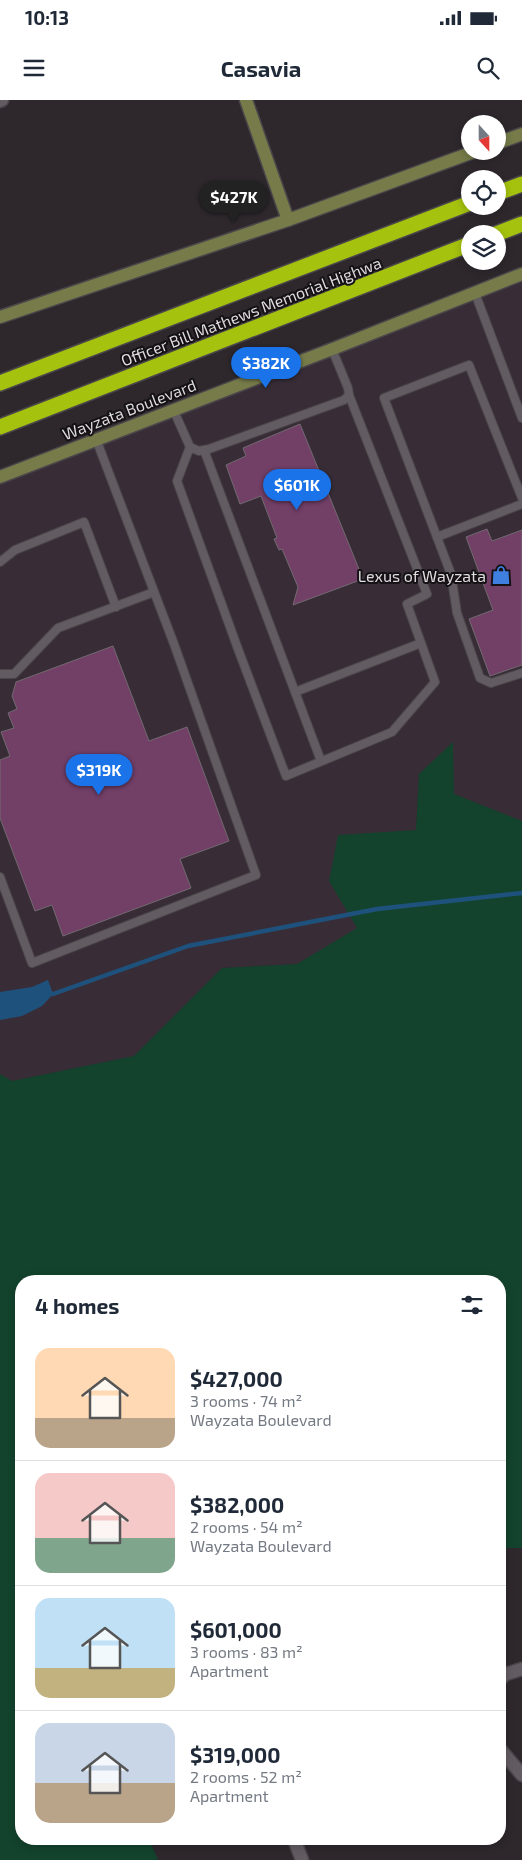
<!DOCTYPE html>
<html lang="en">
<head>
<meta charset="utf-8">
<style>
	:root { --surface:#fff; --page:#f6f6f7; --text:#1f2937; --muted:#747a83; --line:#e0e1e3; --accent:#1a73e8 }
	body { margin:0; font-family:"Exo 2",sans-serif; background:var(--page); color:var(--text); height:100vh; display:flex; flex-direction:column; font-size:19px; white-space:nowrap }
	* { box-sizing:border-box; margin:0 }
	p { font-size:16px; color:var(--muted) }
	.icon { flex:none; width:28px; height:28px; fill:none; stroke:currentColor; stroke-width:2; stroke-linecap:round; stroke-linejoin:round }
	.map { position:relative; flex:1; overflow:hidden }
	.panel { position:absolute; left:15px; top:1175px; width:491px; height:570px; display:flex; flex-direction:column; background:var(--surface); border-radius:20px; box-shadow:0 2px 8px #0003 }
	.panel>* { flex:none }
	.needle { width:32px; rotate:159deg }
	.fabs { position:absolute; left:461px; top:15px; display:grid; gap:10px }
	.fabs a { display:grid; place-items:center; width:45px; height:45px; border-radius:50%; background:var(--surface); box-shadow:0 2px 8px #0003; font-size:25px }
	.price { position:absolute; translate:-50% -42px; padding:0 11px; border-radius:18px; background:var(--accent); color:#fff; font-size:16px; line-height:32px; filter:drop-shadow(0 1px 2px #0008) }
	.price::after { content:''; position:absolute; left:50%; top:30px; width:15px; height:11px; margin-left:-8px; background:inherit; clip-path:polygon(0 0,100% 0,50% 100%) }
	.price.selected { background:#222; color:#fff }
	ul { padding:0; list-style:none }
	li { display:flex; align-items:center; gap:15px; height:125px; padding:0 20px }
	li+li { border-top:1px solid var(--line) }
	li span { display:grid; place-items:center; flex:none; width:140px; height:100px; border-radius:15px; color:#555 }
	li>.icon { margin-inline-start:auto }
	span .icon { width:60px; height:60px; fill:#fffc; stroke-width:1 }
	li b { font-size:21px }
	h2 { display:flex; justify-content:space-between; align-items:center; height:60px; padding:0 20px; font-size:21px }
	.status { display:flex; justify-content:space-between; align-items:center; height:35px; padding:0 25px; background:var(--surface); direction:ltr }
	.status svg { height:14px; fill:currentColor }
	header { display:flex; justify-content:space-between; align-items:center; height:65px; padding:0 20px; background:var(--surface); font-size:22px; font-weight:700 }
	.map>svg:first-child { display:block }
</style>
</head>
<body>
<div class="status"><b>10:13</b><svg viewBox="0 0 49 12"><path d="M0 12V9h3v3zM5 12V6h3v6zM10 12V3h3v9zM15 12V0h3v12zM26 1h20v11H26zM47 4h2v5h-2z"/></svg></div>
<header><svg class="icon" aria-label="menu" viewBox="0 0 24 24"><path d="M4 6h16M4 12h16M4 18h16"/></svg>Casavia<svg class="icon" aria-label="search" viewBox="0 0 24 24"><circle cx="10" cy="10" r="6"/><path d="M15 15l6 6"/></svg></header>
<div class="map">
<svg width="522" height="1760" viewBox="0 0 522 1760">
	<rect width="100%" height="100%" fill="#2e282d"/>
	<polygon fill="#382d37" points="522,174 522,721 454,694 452,643 419,674 416,730 329,781 358,828 297,864 222,868 134,956 12,981 0,974 0,377"/>
	<polygon fill="#13432d" points="453,642 454,694 522,721 522,1448 500,1448 500,1181 21,1181 21,1739 149,1739 158,1760 0,1760 0,974 12,981 134,956 222,868 297,864 357,828 329,781 338,735 416,730 419,674"/>
	<polygon fill="#1e527d" points="48,880 53,894 42,906 22,916 0,920 0,892 32,887"/>
	<g fill="none" stroke-linecap="round" stroke-linejoin="round">
		<polyline stroke="#1e527d" stroke-width="4.5" points="53,894 188,846 377,809 522,793"/>
	</g>
	<g fill="#723f67" stroke="#726a70">
		<polygon points="300,324 363,479 293,505 298,487 282,449 279,450 274,439 277,438 261,396 240,404 226,365 246,356 243,348"/>
		<polygon points="487,429 492,441 522,430 522,565 490,576 469,519 493,510 466,437"/>
		<polygon points="113,546 149,641 187,627 229,741 180,759 191,788 63,836 52,805 35,811 0,718 0,660 10,656 1,632 14,628 8,613 17,609 12,596 16,582"/>
	</g>
	<g fill="none" stroke-linecap="round" stroke-linejoin="round">
		<g stroke="#4a464a" stroke-width="10">
			<g id="lane">
				<polyline points="475,193 522,318"/>
				<polyline points="173,309 190,347 199,351 209,349 344,300 349,295 348,288 332,249"/>
				<polyline points="190,347 177,381 238,549 286,676 392,632 435,582 407,504 427,494 349,295"/>
				<polyline points="204,350 321,661"/>
				<polyline points="522,398 469,265 384,298 451,474 457,513 480,578 491,583 522,573"/>
				<polyline points="437,437 522,404"/>
				<polyline points="0,462 15,450 84,422 116,507"/>
				<polyline points="0,574 14,574 58,528 154,492"/>
				<polyline points="295,592 421,543"/>
				<polyline points="0,777 32,863 256,775 174,544 96,339"/>
			</g>
		</g>
		<g stroke="#4a464a" stroke-width="15">
			<g id="street">
				<polyline points="0,1 2,0"/>
				<polyline points="500,1579 506,1574 522,1569"/>
				<polyline points="500,1649 522,1675"/>
				<polyline points="294,1739 302,1760"/>
			</g>
		</g>
		<g stroke="#4a464a" stroke-width="15">
			<g id="secondary">
				<polyline points="246,0 288,120"/>
				<polyline points="498,43 522,34"/>
				<polyline points="0,217 288,120 476,51"/>
				<polyline points="0,377 335,248 522,174"/>
			</g>
		</g>
		<g stroke="#4a464a" stroke-width="18">
			<g id="highway">
				<polyline points="498,93 522,84"/>
				<polyline points="496,134 522,124"/>
				<polyline points="0,283 470,103"/>
				<polyline points="0,327 470,144"/>
			</g>
		</g>
		<use href="#lane" stroke="#625c62" stroke-width="8"/>
		<use href="#street" stroke="#625c62" stroke-width="12"/>
		<use href="#secondary" stroke="#767b49" stroke-width="12"/>
		<use href="#highway" stroke="#a5c30e" stroke-width="15"/>
	</g>
	<defs>
		<g id="shop-bare" transform="scale(1.5)"><path d="M-5-2.5h2.3a2.7 3.5 0 0 1 5.4 0H5L5.5 6h-11ZM-1.5-2.5h3a1.5 2.3 0 0 0-3 0Z" fill="#3f7fe0" stroke="#141214" stroke-width="2.5" paint-order="stroke"/></g>
	</defs>
	<g fill-rule="evenodd">
		<use href="#shop-bare" x="501" y="475"/>
	</g>
	<g text-anchor="middle" dominant-baseline="central" stroke-width="4" stroke-linejoin="round" paint-order="stroke">
		<g font-size="16" fill="#dfdbdf" stroke="#141214">
			<text transform="translate(251 211) rotate(-21)">Officer Bill Mathews Memorial Highwa</text>
			<text transform="translate(129 309) rotate(-21)">Wayzata Boulevard</text>
		</g>
		<g font-size="16" fill="#dfdbdf" stroke="#141214" text-anchor="end">
			<text x="486" y="475">Lexus of Wayzata</text>
		</g>
	</g>
</svg>
<div class="fabs">
<a><svg class="needle" viewBox="-14 -14 28 28"><path d="M0-13l5 13h-10z" fill="#e53935"/><path d="M0 13l5-13h-10z" fill="#747a83"/></svg></a>
<a><svg class="icon" aria-label="locate" viewBox="0 0 24 24"><circle cx="12" cy="12" r="6"/><path d="M12 2v4M12 18v4M2 12h4M18 12h4"/></svg></a>
<a><svg class="icon" aria-label="layers" viewBox="0 0 24 24"><path d="M12 4l9 5-9 5-9-5zM3 14l9 5 9-5"/></svg></a>
</div>
<b class="price selected" style="left:234px;top:123px">$427K</b>
<b class="price" style="left:266px;top:289px">$382K</b>
<b class="price" style="left:297px;top:411px">$601K</b>
<b class="price" style="left:99px;top:696px">$319K</b>
<section class="panel">
<h2>4 homes<svg class="icon" aria-label="filters" viewBox="0 0 24 24"><path d="M4 7h16M4 17h16"/><circle cx="9" cy="7" r="2"/><circle cx="15" cy="17" r="2"/></svg></h2>
<ul>
<li><span style="background:linear-gradient(#ffd9b3 70%,#b9a48a 0)"><svg class="icon" aria-label="home" viewBox="0 0 24 24"><path d="M3 11l9-7 9 7M6 9v11h12V9"/></svg></span><div><b>$427,000</b><p>3 rooms · 74 m²</p><p>Wayzata Boulevard</p></div></li>
<li><span style="background:linear-gradient(#f6c9c9 65%,#7fa58c 0)"><svg class="icon" aria-label="home" viewBox="0 0 24 24"><path d="M3 11l9-7 9 7M6 9v11h12V9"/></svg></span><div><b>$382,000</b><p>2 rooms · 54 m²</p><p>Wayzata Boulevard</p></div></li>
<li><span style="background:linear-gradient(#bfe0f5 70%,#c2b280 0)"><svg class="icon" aria-label="home" viewBox="0 0 24 24"><path d="M3 11l9-7 9 7M6 9v11h12V9"/></svg></span><div><b>$601,000</b><p>3 rooms · 83 m²</p><p>Apartment</p></div></li>
<li><span style="background:linear-gradient(#c9d6e8 60%,#b9a48a 0)"><svg class="icon" aria-label="home" viewBox="0 0 24 24"><path d="M3 11l9-7 9 7M6 9v11h12V9"/></svg></span><div><b>$319,000</b><p>2 rooms · 52 m²</p><p>Apartment</p></div></li>
</ul>
</section>
</div>
</body>
</html>
